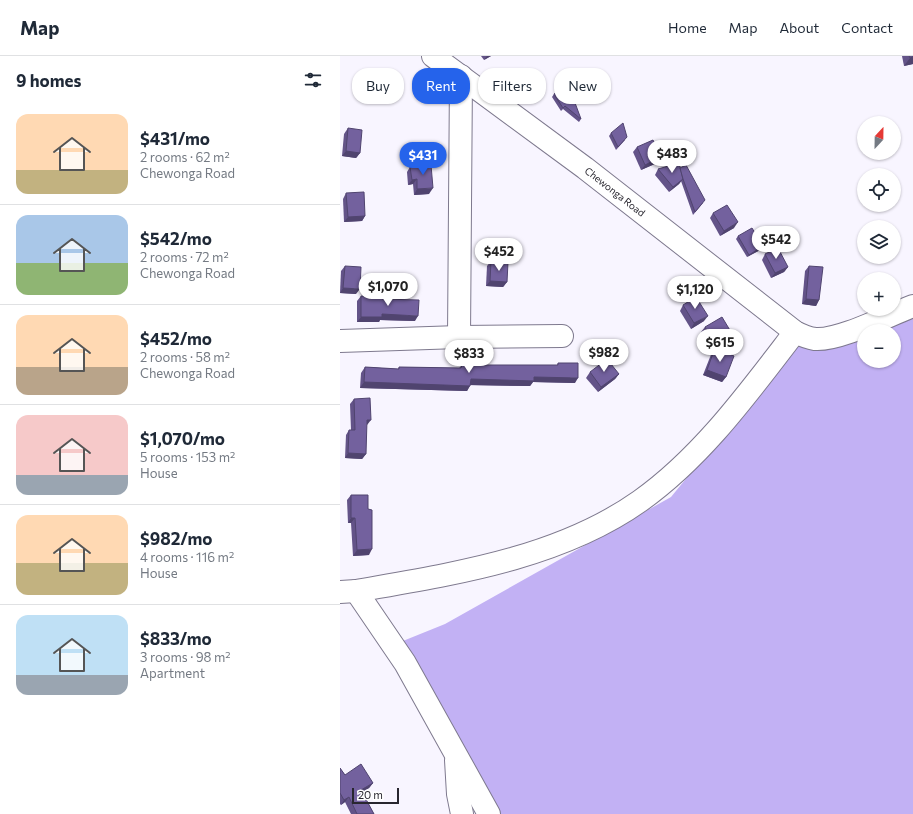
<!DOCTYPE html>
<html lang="en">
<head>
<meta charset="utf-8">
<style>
	:root { --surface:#fff; --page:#f6f6f7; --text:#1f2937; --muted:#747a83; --line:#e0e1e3; --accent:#2563eb }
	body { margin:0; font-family:Commissioner,sans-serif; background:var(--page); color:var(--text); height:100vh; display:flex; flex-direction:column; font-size:15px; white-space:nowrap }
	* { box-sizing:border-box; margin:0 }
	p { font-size:13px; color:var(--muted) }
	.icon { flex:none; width:22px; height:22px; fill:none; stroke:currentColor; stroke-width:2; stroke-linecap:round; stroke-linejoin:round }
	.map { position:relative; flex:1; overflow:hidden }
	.side { display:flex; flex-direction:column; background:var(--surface); width:340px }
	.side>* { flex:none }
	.top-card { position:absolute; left:12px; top:12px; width:380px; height:36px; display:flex; gap:8px }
	.needle { width:26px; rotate:22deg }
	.tools { position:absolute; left:517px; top:60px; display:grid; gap:8px }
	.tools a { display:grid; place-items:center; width:44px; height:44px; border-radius:50%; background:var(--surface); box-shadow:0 1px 3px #0004; font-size:20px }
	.scale { position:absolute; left:12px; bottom:10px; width:47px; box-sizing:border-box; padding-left:4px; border:2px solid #28262f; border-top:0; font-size:11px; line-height:14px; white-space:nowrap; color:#28262f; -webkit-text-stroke:3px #fff; paint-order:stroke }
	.price { position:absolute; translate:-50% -34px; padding:0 9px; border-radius:14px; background:#fff; color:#222; font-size:13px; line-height:26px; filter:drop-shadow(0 1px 2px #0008) }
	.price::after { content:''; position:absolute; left:50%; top:24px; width:12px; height:9px; margin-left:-6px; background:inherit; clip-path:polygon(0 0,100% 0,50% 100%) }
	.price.current { background:var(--accent); color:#fff }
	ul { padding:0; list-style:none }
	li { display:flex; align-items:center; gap:12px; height:100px; padding:0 16px }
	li+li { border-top:1px solid var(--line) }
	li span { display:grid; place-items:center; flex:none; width:112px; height:80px; border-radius:12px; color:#555 }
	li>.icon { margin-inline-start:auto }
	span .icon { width:48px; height:48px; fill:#fffc; stroke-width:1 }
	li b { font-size:17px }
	h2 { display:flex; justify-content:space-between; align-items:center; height:48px; padding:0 16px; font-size:17px }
	.chip { padding:0 14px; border-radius:16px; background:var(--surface); box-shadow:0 1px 3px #0004; font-size:14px; line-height:36px }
	.chip.current { background:var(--accent); color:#fff }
	header { display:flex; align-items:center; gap:24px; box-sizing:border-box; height:56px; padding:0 20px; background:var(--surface); border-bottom:1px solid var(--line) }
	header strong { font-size:19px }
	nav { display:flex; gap:22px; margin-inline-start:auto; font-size:14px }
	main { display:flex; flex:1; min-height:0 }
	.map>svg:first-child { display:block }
</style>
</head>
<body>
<header>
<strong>Map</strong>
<nav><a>Home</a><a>Map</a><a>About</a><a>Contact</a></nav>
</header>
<main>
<section class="side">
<h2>9 homes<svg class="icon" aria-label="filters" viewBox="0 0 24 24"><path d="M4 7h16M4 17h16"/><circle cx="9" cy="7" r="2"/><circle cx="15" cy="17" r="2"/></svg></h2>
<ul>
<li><span style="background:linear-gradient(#ffd9b3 70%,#c2b280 0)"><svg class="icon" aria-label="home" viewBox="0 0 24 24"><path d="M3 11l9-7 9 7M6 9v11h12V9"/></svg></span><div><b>$431/mo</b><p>2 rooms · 62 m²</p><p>Chewonga Road</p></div></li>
<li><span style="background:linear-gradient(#a9c7e8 60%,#8fb573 0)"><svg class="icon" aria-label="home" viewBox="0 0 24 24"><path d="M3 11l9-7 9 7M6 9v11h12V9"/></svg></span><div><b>$542/mo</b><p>2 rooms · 72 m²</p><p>Chewonga Road</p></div></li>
<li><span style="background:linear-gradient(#ffd9b3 65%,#b9a48a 0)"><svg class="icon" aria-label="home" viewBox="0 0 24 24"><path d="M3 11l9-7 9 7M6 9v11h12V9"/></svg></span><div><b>$452/mo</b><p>2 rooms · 58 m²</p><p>Chewonga Road</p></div></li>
<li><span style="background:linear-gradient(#f6c9c9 75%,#9aa5b1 0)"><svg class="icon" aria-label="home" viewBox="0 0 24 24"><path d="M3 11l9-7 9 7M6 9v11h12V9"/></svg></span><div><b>$1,070/mo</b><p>5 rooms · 153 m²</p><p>House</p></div></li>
<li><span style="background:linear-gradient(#ffd9b3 60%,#c2b280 0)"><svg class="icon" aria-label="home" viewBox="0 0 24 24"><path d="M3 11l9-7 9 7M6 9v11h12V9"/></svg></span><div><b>$982/mo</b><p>4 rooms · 116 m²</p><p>House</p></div></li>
<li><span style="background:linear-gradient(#bfe0f5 75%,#9aa5b1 0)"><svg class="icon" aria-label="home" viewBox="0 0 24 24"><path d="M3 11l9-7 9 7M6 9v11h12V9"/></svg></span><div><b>$833/mo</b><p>3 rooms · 98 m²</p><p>Apartment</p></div></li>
</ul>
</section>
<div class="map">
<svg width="573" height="758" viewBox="0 0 573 758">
	<rect width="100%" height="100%" fill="#f8f5ff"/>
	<path fill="#c2b1f4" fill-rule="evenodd" d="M573 250V758H150L48 591 105 568 331 441 453 292ZM524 275H554V305H524Z"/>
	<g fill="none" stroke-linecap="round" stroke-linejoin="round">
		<g stroke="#7e798e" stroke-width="24">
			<g id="minor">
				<path id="s1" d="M93 0 245 112 455 276C461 279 468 282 475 283 499 285 549 259 573 250"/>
				<polyline points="119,281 121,20"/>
				<polyline points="0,285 119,281 222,280"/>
				<polyline points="16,535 65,607 149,758"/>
				<path d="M0 536 16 535C112 518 218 503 300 445 362 401 409 336 455 276"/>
				<polyline points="116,704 118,738 122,758"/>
			</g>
		</g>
		<use href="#minor" stroke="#fff" stroke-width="22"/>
	</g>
	<g fill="#635388">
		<polygon points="141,0 151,0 144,4"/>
		<polygon points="562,0 573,0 573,8 564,10"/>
		<polygon points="214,38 241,63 239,66 223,53 221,55 212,41"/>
		<polygon points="8,72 20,97 16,102 2,100 4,78"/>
		<polygon points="271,77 285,84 276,94 269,80"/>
		<polygon points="297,91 317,107 301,114 293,96"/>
		<polygon points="70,111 89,138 74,139 73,128 68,129 67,116"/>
		<polygon points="340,112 363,147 353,159 341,125 339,128 329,136 315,119 318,113"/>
		<polygon points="6,137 25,160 22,165 4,166 3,143"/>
		<polygon points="373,157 394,172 380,180 370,162"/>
		<polygon points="398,180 423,190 422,193 407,201 396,183"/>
		<polygon points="425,198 448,211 444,216 431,222 422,204"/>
		<polygon points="151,205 167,226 163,231 146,230 147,210"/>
		<polygon points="5,210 16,238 0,237 1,215"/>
		<polygon points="469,210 479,244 476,250 462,248 465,215"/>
		<polygon points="21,240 42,243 75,265 40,264 39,266 17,266 17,245"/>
		<polygon points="343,249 364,265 351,273 340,255"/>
		<polygon points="365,271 394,281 390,286 377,293 386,321 382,326 363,319 372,296 361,276"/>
		<polygon points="218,307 235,327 193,326 190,330 130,329 127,335 20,332 21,317 25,311 58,313 59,311 119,312 122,309 217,309"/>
		<polygon points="250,316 279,318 275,323 258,336 246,322"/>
		<polygon points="14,343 26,398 22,403 5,402 6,379 9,374 11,374 10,348"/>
		<polygon points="11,439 28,453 29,499 13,500 11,467 8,467 7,444"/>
		<polygon points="0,712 5,719 33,727 29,732 22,736 34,758 11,758 5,746 1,749 0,748"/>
	</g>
	<g fill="#50446f">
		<polygon points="147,0 151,0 144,4"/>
		<polygon points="573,1 573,8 564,10 570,2"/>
		<polygon points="6,95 20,97 16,102 2,100"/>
		<polygon points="321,101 317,107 301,114 305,109"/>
		<polygon points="77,123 73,128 68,129 72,124"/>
		<polygon points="343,123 339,128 329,136 333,131"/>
		<polygon points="93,132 89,138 74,139 77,133"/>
		<polygon points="25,160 22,165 4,166 8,161"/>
		<polygon points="398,166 394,172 380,180 384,175"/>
		<polygon points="423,190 422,193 407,201 409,199"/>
		<polygon points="448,211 444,216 431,222 435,217"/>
		<polygon points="150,225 167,226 163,231 146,230"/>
		<polygon points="3,232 20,233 16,238 0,237"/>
		<polygon points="466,243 479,244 476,250 462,248"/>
		<polygon points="42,258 78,260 75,265 40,264 39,266 17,266 21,261"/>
		<polygon points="368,260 364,265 351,273 354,267"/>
		<polygon points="394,281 390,286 374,295 376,291"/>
		<polygon points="367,314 386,321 382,326 363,319"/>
		<polygon points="279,318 275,323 258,336 261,331"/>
		<polygon points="194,321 238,322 235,327 193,326 190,330 127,329 131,323"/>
		<polygon points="24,326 130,330 127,335 20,332"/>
		<polygon points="27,364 31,364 27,369"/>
		<polygon points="8,397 26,398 22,403 5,402"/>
		<polygon points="11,462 15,462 11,467 8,467"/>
		<polygon points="32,493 29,499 13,500 17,494"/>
		<polygon points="33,727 29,732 17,739 21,734"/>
		<polygon points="9,741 5,746 1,749 4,744"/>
	</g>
	<g fill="#73619e" stroke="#50446f">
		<polygon points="569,0 573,0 573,1 570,2"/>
		<polygon points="228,28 241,63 225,50 223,52 214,38"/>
		<polygon points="283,67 287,81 278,91 271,77"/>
		<polygon points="8,72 22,74 20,97 6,95"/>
		<polygon points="313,84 321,101 305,109 297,91"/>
		<polygon points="339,107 343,123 333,131 318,113"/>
		<polygon points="91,109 93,132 77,133 77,123 72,124 70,111"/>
		<polygon points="346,109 365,144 355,156 343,123 340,112"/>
		<polygon points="24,136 25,160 8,161 6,137"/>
		<polygon points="387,149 398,166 384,175 373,157"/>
		<polygon points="412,172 423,190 409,199 398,180"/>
		<polygon points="438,192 448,211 435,217 425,198"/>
		<polygon points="151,205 168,206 167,226 150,225"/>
		<polygon points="5,210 21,211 20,233 3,232"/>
		<polygon points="469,210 483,211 479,244 466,243"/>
		<polygon points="21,240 42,240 42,243 79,244 78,260 42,258 42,261 21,261"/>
		<polygon points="356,241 368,260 354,267 343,249"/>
		<polygon points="382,261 394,281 376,291 365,271"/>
		<polygon points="375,292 394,300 386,321 367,314"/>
		<polygon points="267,303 279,318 261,331 250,316"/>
		<polygon points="218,307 238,307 238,322 194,321 194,325 131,323 130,330 24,326 25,311 59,313 59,311 121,312 122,309 218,309"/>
		<polygon points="30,342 31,364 27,364 26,398 8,397 9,374 15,374 14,343"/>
		<polygon points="11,439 28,439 28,453 32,454 32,493 17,494 15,462 11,462"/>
		<polygon points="21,708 33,727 21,734 34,758 17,758 9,741 4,744 0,737 0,712 5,719"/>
	</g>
	<g text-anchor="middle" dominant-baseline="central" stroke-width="4" stroke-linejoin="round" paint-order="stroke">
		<g font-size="10" fill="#28262f" stroke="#fff">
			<text stroke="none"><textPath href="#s1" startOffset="227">Chewonga Road</textPath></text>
		</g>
	</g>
</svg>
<div class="tools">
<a><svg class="needle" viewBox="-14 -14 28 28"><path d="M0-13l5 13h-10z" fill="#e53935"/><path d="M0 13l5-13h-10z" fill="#747a83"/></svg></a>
<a><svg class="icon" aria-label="locate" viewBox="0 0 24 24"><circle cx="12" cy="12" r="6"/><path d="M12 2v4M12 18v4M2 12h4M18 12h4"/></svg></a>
<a><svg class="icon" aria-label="layers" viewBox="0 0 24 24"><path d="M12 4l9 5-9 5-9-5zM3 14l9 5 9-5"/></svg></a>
<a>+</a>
<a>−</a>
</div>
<div class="scale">20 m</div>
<b class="price" style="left:332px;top:118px">$483</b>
<b class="price current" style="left:83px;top:120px">$431</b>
<b class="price" style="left:436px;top:204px">$542</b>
<b class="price" style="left:159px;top:216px">$452</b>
<b class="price" style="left:48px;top:251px">$1,070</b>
<b class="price" style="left:355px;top:254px">$1,120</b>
<b class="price" style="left:380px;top:307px">$615</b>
<b class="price" style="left:264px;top:317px">$982</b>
<b class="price" style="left:129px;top:318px">$833</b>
<div class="top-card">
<a class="chip">Buy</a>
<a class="chip current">Rent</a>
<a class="chip">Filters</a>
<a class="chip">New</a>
</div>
</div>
</main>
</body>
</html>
